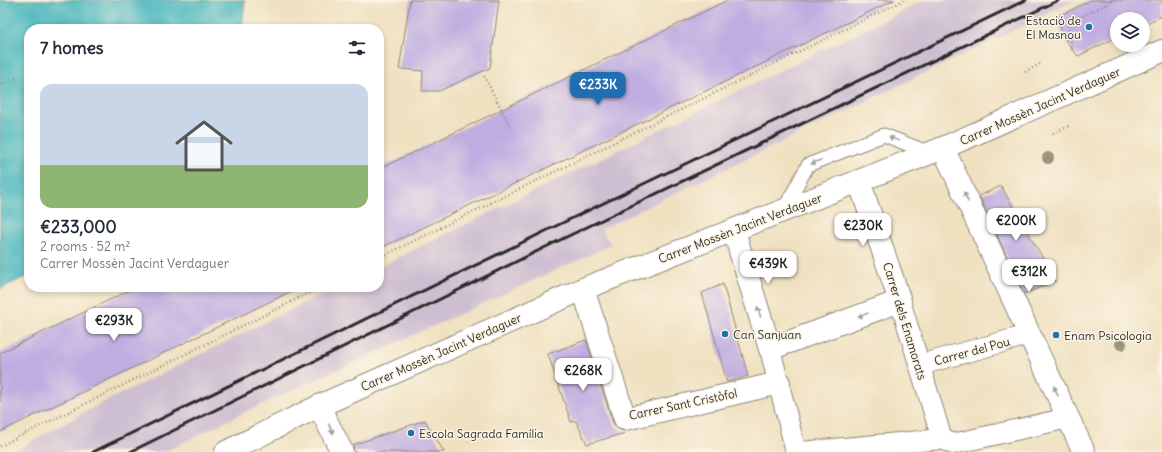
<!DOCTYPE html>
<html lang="en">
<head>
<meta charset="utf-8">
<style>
	:root { --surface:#fff; --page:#f2f2f3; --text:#1f2937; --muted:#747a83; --accent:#1f6fb2 }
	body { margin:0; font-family:Delius,sans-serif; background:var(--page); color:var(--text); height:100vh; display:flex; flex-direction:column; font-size:15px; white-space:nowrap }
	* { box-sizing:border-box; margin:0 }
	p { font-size:13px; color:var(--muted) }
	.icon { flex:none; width:22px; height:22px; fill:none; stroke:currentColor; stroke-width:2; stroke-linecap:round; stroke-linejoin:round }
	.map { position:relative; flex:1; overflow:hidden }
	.sheet { position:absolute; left:24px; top:24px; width:360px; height:268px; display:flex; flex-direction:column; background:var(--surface); border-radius:16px; box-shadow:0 2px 6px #0003 }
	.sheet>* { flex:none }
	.tools { position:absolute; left:1110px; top:12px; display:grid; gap:8px }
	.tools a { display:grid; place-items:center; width:40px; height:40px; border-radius:50%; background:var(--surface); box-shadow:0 2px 6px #0003; font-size:20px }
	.price { position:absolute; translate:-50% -34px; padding:0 9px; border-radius:8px; background:#fff; color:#222; font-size:13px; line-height:26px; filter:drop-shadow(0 1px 2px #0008) }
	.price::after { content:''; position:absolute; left:50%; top:24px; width:12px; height:9px; margin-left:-6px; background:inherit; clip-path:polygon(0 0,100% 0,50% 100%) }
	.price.selected { background:var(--accent); color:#fff }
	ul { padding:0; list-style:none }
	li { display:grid; align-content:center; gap:8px; height:212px; padding:0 16px }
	li span { display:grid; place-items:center; height:124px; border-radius:12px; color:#555 }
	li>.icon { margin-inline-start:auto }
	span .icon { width:72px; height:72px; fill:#fffc; stroke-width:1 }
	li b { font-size:17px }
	h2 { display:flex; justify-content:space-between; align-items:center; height:48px; padding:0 16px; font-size:17px }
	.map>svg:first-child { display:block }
</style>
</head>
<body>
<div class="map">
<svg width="1162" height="452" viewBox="0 0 1162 452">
	<rect width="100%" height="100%" fill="#fcf5e5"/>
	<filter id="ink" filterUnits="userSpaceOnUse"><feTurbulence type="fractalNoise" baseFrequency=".025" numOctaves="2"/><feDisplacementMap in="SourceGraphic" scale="8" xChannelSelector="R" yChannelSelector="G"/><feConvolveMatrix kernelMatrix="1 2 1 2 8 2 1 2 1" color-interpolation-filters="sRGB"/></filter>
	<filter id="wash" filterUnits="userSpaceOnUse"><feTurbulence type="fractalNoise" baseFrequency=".012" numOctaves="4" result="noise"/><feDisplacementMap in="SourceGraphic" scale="16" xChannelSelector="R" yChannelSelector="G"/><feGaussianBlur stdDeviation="0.9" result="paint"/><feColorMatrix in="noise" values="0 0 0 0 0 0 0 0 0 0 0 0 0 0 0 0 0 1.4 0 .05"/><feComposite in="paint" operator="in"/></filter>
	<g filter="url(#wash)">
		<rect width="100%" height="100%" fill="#efe0c0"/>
		<polygon fill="#cebed1" points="925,0 1076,0 601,229 611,245 241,414 164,452 13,452 94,407 337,287 379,287 379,267"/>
		<polygon fill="#47b6bd" stroke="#397074" points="0,0 245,0 242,29 29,29 29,275 0,289"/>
		<g id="blocks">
			<g fill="#bfade1">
				<polygon points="410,0 499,0 490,68 439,91 422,91 423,71 399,69"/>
				<polygon points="728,0 894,0 379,249 379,169"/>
				<polygon points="1091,0 1162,0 1162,16 1143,25 1143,19 1117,19 1117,37 1078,56 1066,41 1061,30 1059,16"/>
				<polygon points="1001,186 1056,281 1024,294 979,196"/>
				<polygon points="723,284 748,376 727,382 702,293"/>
				<polygon points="136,287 300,287 0,432 0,353"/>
				<polygon points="586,340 613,423 617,428 624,431 625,433 587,444 576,421 571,422 548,354"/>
				<polygon points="425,420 444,452 354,452 353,445"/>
			</g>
		</g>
	</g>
	<g filter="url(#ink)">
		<use href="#blocks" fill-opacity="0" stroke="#8d8676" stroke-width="1"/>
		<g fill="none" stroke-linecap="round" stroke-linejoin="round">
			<g stroke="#8d8676" stroke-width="15">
				<polyline id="service" points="783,211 808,165 884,135 930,153"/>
			</g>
			<g stroke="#8d8676" stroke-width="22">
				<g id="pedestrian">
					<polyline points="900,301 942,439"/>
					<polyline points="770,349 796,452"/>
					<polyline points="927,363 1017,338"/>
					<polyline points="801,452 942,439 953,444 1068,418"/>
				</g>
			</g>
			<g stroke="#8d8676" stroke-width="24">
				<g id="minor">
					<polyline points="943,148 1084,452"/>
					<polyline points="734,231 770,349 900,301 859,181"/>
					<polyline points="583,289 625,419 779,383"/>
					<polyline points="319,406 342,452"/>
				</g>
			</g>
			<g stroke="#8d8676" stroke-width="24">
				<polyline id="primary" points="226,452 319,406 583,289 943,148 1162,51"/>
			</g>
			<g stroke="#8d8676" stroke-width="2.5" stroke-dasharray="1 3" stroke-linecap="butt">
				<polyline points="1072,50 1068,23 1115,0"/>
				<polyline points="1025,72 1042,63"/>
				<polyline points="484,76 510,126"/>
				<polyline points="0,85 16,78"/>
				<polyline points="1053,133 1069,126"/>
				<polyline points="379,258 904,0"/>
				<polyline points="0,446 321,287"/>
			</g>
			<use href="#service" stroke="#fff" stroke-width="13"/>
			<use href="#pedestrian" stroke="#fff" stroke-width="20"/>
			<use href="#minor" stroke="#fff" stroke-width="22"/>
			<use href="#primary" stroke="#fff" stroke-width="22"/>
			<g stroke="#2b2b2b" stroke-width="3">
				<polyline points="93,452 558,225 1026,0"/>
				<polyline points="130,452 560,240 1059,0"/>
			</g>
		</g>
		<g fill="#9a9678">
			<circle cx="1048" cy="158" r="6"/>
			<circle cx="1121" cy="344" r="6"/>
		</g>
		<defs><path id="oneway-solid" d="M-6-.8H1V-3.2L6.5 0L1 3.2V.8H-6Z"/></defs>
		<g fill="#a0a0a0">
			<use href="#oneway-solid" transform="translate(894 139) rotate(-158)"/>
			<use href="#oneway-solid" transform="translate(816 162) rotate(158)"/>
			<use href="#oneway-solid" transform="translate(966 197) rotate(-115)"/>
			<use href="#oneway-solid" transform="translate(759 312) rotate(-107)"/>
			<use href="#oneway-solid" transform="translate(863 315) rotate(160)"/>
			<use href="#oneway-solid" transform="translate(1056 391) rotate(-115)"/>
			<use href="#oneway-solid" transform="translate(331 429) rotate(63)"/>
		</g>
	</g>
	<g fill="#1f6fb2" stroke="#fcf5e5" stroke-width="1.5">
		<circle cx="1089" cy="27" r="4"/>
		<circle cx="725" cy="334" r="4"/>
		<circle cx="1056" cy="335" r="4"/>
		<circle cx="411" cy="433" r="4"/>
	</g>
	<g text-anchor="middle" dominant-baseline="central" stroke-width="3" stroke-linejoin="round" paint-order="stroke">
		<g font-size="12" fill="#2b2b2b" stroke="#fcf5e5" text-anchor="start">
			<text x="1081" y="20" text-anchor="end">Estació de<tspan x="1081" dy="14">El Masnou</tspan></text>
			<text x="733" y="334">Can Sanjuan</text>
			<text x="1064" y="335">Enam Psicologia</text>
			<text x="419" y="433">Escola Sagrada Família</text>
		</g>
		<g font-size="12" fill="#2b2b2b" stroke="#fcf5e5">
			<text transform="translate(1040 106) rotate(-24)">Carrer Mossèn Jacint Verdaguer</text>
			<text transform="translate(740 228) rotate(-21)">Carrer Mossèn Jacint Verdaguer</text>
			<text transform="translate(905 321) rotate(73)">Carrer dels Enamorats</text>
			<text transform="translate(972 351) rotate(-15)">Carrer del Pou</text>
			<text transform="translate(441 352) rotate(-24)">Carrer Mossèn Jacint Verdaguer</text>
			<text transform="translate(683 404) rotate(-12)">Carrer Sant Cristòfol</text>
		</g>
	</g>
</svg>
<div class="tools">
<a><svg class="icon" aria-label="layers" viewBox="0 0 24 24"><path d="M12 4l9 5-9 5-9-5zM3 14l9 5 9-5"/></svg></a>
</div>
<b class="price selected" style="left:598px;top:106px">€233K</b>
<b class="price" style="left:1016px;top:242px">€200K</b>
<b class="price" style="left:863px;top:247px">€230K</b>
<b class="price" style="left:768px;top:285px">€439K</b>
<b class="price" style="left:1029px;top:293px">€312K</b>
<b class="price" style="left:114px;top:342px">€293K</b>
<b class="price" style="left:583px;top:392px">€268K</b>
<section class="sheet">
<h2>7 homes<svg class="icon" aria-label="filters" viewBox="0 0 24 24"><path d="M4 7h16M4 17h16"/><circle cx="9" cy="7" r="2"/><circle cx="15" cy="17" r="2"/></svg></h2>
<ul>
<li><span style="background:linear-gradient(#c9d6e8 65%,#8fb573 0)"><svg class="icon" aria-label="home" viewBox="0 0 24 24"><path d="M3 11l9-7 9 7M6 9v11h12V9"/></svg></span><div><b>€233,000</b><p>2 rooms · 52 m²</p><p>Carrer Mossèn Jacint Verdaguer</p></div></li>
</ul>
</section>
</div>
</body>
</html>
